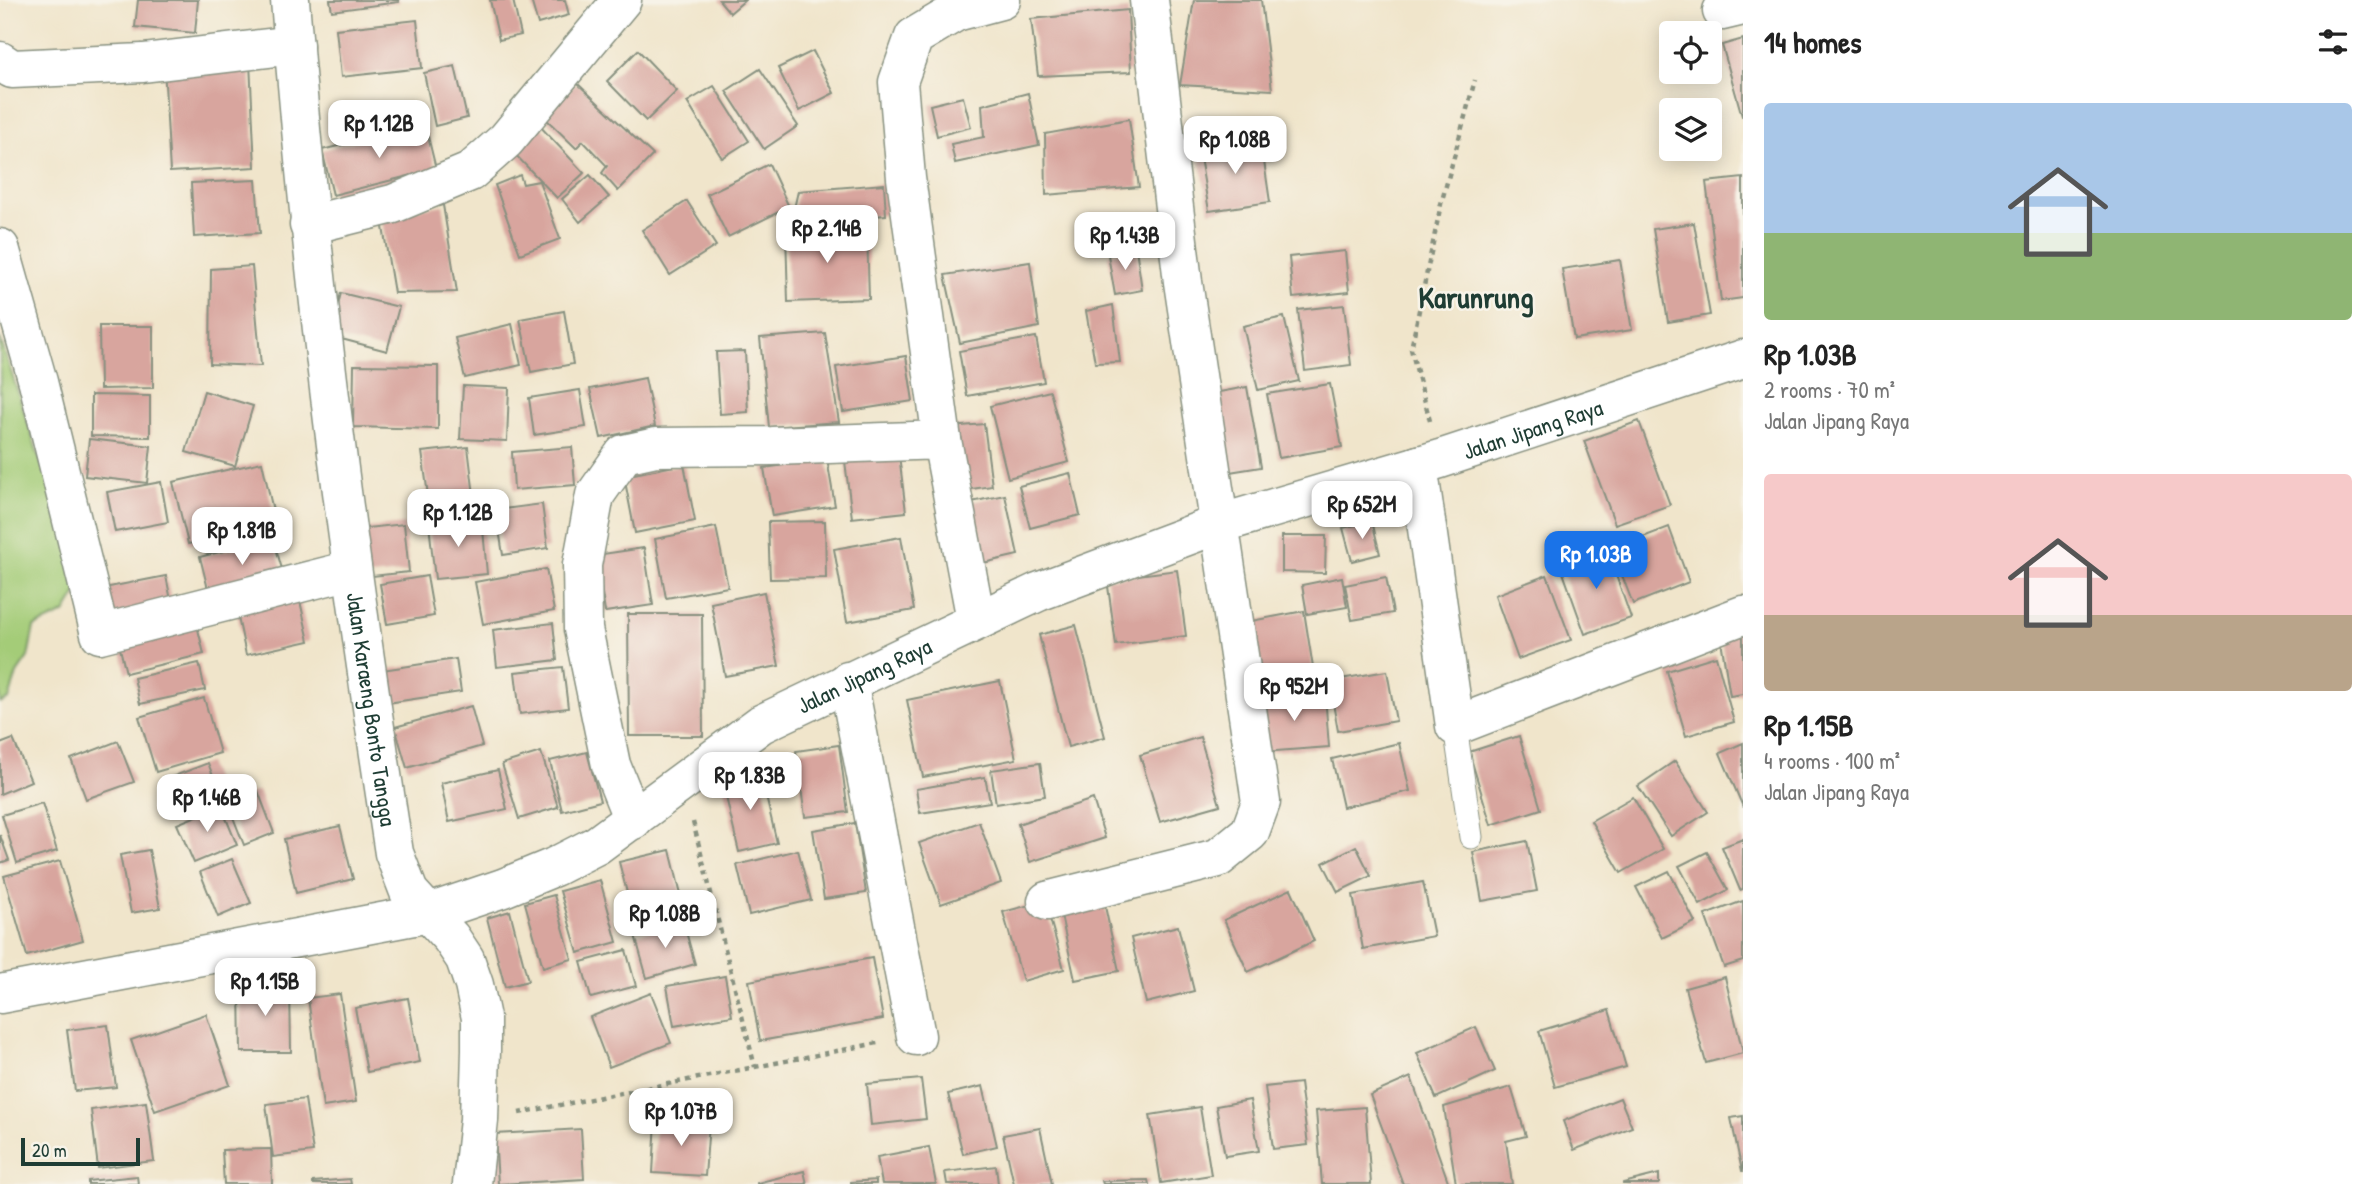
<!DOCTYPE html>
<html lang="en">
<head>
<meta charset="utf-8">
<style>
	:root { --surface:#fff; --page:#f2f2f2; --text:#222; --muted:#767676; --accent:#1a73e8 }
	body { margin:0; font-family:"Patrick Hand",sans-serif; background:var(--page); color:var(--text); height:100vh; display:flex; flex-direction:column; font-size:26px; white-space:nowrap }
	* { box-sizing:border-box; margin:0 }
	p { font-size:23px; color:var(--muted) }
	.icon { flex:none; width:38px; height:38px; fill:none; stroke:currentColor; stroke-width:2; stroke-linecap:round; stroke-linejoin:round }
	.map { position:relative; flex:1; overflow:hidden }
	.panel { display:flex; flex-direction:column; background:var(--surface); width:630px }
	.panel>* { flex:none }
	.tools { position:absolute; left:1659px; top:21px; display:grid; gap:14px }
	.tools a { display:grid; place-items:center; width:63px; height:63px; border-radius:7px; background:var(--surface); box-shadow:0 4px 18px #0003; font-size:35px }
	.scale { position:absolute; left:21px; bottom:18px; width:119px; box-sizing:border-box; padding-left:7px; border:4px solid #1f3d34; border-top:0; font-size:19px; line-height:24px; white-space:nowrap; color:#1f3d34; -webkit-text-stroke:5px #f7f3e8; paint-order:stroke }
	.price { position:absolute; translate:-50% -60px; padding:0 16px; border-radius:14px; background:#fff; color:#222; font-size:23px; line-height:46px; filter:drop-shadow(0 2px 4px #0008) }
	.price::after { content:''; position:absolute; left:50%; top:42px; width:21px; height:16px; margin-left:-10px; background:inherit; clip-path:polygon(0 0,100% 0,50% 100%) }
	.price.active { background:var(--accent); color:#fff }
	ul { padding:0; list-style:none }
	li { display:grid; align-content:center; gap:14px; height:371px; padding:0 21px }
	li span { display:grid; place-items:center; height:217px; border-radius:7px; color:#555 }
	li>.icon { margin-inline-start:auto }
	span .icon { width:126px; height:126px; fill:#fffc; stroke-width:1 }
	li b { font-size:30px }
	h2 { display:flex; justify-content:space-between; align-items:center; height:84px; padding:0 21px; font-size:30px }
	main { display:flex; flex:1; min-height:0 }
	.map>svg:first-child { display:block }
</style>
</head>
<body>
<main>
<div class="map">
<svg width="1743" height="1184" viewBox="0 0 1743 1184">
	<rect width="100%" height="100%" fill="#f7f3e8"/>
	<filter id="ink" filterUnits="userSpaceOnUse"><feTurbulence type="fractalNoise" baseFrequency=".0143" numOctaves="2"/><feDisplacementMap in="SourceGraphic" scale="14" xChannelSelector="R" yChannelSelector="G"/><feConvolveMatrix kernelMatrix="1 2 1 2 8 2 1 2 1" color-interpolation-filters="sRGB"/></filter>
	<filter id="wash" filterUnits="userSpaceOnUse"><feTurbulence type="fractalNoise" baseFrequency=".00686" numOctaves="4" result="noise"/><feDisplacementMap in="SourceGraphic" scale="28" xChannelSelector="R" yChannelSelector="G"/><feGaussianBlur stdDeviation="1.57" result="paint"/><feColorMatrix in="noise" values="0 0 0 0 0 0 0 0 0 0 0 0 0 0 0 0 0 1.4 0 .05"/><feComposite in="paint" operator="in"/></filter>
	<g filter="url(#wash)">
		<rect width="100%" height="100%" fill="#f0e5cb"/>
		<polygon fill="#a4cc78" stroke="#628456" stroke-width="2" points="0,338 39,457 86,578 65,613 34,627 28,657 17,673 9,699 0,703"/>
		<g id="blocks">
			<g fill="#d8a59e">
				<polygon points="138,0 198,0 195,33 135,27"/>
				<polygon points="330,0 399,0 399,2 332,11"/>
				<polygon points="490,0 513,0 521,35 499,40"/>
				<polygon points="531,0 565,0 569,15 538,24"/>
				<polygon points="719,0 745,0 730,13"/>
				<polygon points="1194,0 1261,0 1272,90 1180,85"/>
				<polygon points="1128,10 1131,72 1038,76 1031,19"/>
				<polygon points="417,20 422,68 341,77 336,29"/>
				<polygon points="1743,39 1743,116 1742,116 1722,45"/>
				<polygon points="638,50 677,91 646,121 607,81"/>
				<polygon points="813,51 834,93 799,111 778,68"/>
				<polygon points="250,62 255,167 170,172 164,66"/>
				<polygon points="455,66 467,118 435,126 424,73"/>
				<polygon points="760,69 798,126 764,149 726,91"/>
				<polygon points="577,83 653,155 618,191 602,173 607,166 583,141 576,148 543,116"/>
				<polygon points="714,86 749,141 722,158 687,102"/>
				<polygon points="1028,93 1039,145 955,163 951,144 984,137 982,105"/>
				<polygon points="963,97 971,127 937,136 930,105"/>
				<polygon points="1129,119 1139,187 1046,195 1045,134"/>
				<polygon points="425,124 436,169 333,195 322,150"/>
				<polygon points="538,124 584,173 557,198 511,150"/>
				<polygon points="1261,141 1270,202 1209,211 1199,151"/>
				<polygon points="769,164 789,207 728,237 707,194"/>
				<polygon points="520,175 523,184 539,181 560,239 520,254 495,185"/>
				<polygon points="590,175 609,197 580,222 562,199"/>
				<polygon points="1743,178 1743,298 1721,301 1706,182"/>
				<polygon points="256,180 260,233 194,237 191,183"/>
				<polygon points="884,184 886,215 791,222 798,191"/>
				<polygon points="687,201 716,246 670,275 642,230"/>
				<polygon points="443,205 457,292 394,293 381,215"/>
				<polygon points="1694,223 1710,315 1668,322 1653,229"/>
				<polygon points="867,229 869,299 788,302 786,231"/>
				<polygon points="1136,248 1142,290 1115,295 1108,255"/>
				<polygon points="1345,251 1349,292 1293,298 1289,257"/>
				<polygon points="1620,260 1632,330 1574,339 1562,269"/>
				<polygon points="1030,262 1039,327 960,343 945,275"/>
				<polygon points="252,266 261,366 210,364 211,269"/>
				<polygon points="341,293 399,307 387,351 330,336"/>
				<polygon points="1113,305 1120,362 1095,363 1086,311"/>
				<polygon points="1344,305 1351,365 1305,371 1298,310"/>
				<polygon points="564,311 573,364 531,372 520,319"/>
				<polygon points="1284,317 1299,381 1258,390 1243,326"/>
				<polygon points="512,324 521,365 465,378 455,338"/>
				<polygon points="99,326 153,326 153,388 100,389"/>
				<polygon points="825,333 839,422 769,427 760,338"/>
				<polygon points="1036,337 1044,382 967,396 959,351"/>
				<polygon points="745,351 748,412 720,414 716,352"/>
				<polygon points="906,356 913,401 843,412 836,367"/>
				<polygon points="354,365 438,366 438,429 353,427"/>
				<polygon points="645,378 655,426 601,438 590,389"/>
				<polygon points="1330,384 1342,447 1279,458 1267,394"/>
				<polygon points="463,386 509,388 507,441 460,439"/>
				<polygon points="1247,387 1261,467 1217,474 1203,395"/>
				<polygon points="580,390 586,427 534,435 529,398"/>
				<polygon points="204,391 253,406 235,466 186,452"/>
				<polygon points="1050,391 1069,462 1008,478 990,406"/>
				<polygon points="91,395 150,396 150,437 91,436"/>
				<polygon points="1639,421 1670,505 1615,524 1584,441"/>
				<polygon points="984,424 992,486 958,491 951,427"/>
				<polygon points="89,439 151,446 147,483 85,476"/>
				<polygon points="468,447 475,504 430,510 422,452"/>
				<polygon points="572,447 575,485 514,490 512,452"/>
				<polygon points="899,455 906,512 852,518 845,461"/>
				<polygon points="827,459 835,506 772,516 764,468"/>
				<polygon points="262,462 276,524 188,544 173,482"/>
				<polygon points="684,464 695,521 635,533 624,476"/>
				<polygon points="1070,473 1080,515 1030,528 1019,486"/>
				<polygon points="161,482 168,522 115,532 107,492"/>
				<polygon points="1005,495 1018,555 970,566 957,505"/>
				<polygon points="542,504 548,548 503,555 496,510"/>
				<polygon points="482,518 487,574 435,579 429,524"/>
				<polygon points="825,521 826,578 770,579 768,522"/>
				<polygon points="1372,521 1380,554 1352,561 1343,528"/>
				<polygon points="404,524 409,572 363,577 358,529"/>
				<polygon points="716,527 728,587 666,598 655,539"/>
				<polygon points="1669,527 1689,582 1633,604 1612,549"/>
				<polygon points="1282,536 1326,536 1325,573 1282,572"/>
				<polygon points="901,537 914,610 847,622 834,549"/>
				<polygon points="273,538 284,576 210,597 200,557"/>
				<polygon points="1606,547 1631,618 1585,634 1560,564"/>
				<polygon points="644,548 653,605 605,612 596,555"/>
				<polygon points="546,569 554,611 483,624 475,582"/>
				<polygon points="1177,570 1186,636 1116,645 1107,579"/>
				<polygon points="1547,575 1571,640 1518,659 1495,595"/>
				<polygon points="166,576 172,605 110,618 104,588"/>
				<polygon points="427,576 434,616 387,624 380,584"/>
				<polygon points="1342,577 1347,607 1307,614 1302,585"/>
				<polygon points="1386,577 1393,613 1352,620 1345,585"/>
				<polygon points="298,592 309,641 246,655 235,603"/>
				<polygon points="764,592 779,666 725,676 711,603"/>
				<polygon points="1304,611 1314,674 1250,683 1241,623"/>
				<polygon points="628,614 702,614 703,736 629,736"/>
				<polygon points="195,617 204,654 126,673 117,636"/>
				<polygon points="553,623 557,660 497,667 493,630"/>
				<polygon points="1076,625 1105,737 1068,747 1039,635"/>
				<polygon points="1743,631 1743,694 1730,696 1720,634"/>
				<polygon points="1716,656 1734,722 1686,736 1667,671"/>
				<polygon points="456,659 461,692 387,703 382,670"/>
				<polygon points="199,663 205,690 140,704 134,678"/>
				<polygon points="563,667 568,708 520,714 515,672"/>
				<polygon points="1387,671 1396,721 1338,731 1329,681"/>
				<polygon points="1000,681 1016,759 923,777 907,700"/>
				<polygon points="1325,695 1329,747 1263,752 1259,699"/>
				<polygon points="204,698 220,753 156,772 139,717"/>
				<polygon points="471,706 482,746 407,768 395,727"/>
				<polygon points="1519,736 1541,809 1491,825 1469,752"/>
				<polygon points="1200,737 1220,805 1160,822 1140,755"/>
				<polygon points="13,739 31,781 0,794 0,744"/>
				<polygon points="118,741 134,782 86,799 71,759"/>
				<polygon points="1399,743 1410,791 1343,807 1332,759"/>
				<polygon points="1743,743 1743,807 1720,753"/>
				<polygon points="839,745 848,812 805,817 796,751"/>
				<polygon points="541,752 558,807 519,819 502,764"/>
				<polygon points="587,752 600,801 562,811 550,761"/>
				<polygon points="1675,761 1708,812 1671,836 1638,786"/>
				<polygon points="208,763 222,799 183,814 169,778"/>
				<polygon points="1040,763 1045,796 996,804 991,770"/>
				<polygon points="498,770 507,809 449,822 441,783"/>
				<polygon points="760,771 777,843 739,852 722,780"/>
				<polygon points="985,777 990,802 920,813 916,789"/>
				<polygon points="258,791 274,833 244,845 227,802"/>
				<polygon points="1633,797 1663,849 1621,873 1591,821"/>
				<polygon points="1093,799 1105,838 1030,862 1018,824"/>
				<polygon points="42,803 57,851 17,863 2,815"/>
				<polygon points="221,806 237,845 194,863 177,824"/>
				<polygon points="979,822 1001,883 941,904 919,843"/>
				<polygon points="855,823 866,893 824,899 813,830"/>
				<polygon points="340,826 353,879 296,893 284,839"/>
				<polygon points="0,835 9,860 0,863"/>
				<polygon points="1743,839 1743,889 1740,890 1722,847"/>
				<polygon points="1527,841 1537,891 1482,901 1473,852"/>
				<polygon points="1356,846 1371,876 1338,892 1323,863"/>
				<polygon points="149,850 160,908 131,913 120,855"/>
				<polygon points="670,850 682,899 632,912 619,862"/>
				<polygon points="798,850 811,900 749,915 737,865"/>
				<polygon points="1707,852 1728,890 1700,905 1679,866"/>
				<polygon points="232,859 251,903 218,917 200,872"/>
				<polygon points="60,861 83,940 27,956 4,876"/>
				<polygon points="1669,871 1695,922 1662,938 1636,887"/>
				<polygon points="600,880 617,942 578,953 560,891"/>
				<polygon points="1423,882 1434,936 1363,949 1353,895"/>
				<polygon points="1291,889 1314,941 1248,972 1224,920"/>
				<polygon points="554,895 572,959 543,967 525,903"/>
				<polygon points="1103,897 1119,971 1075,980 1059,906"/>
				<polygon points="1045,901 1064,969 1023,981 1003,912"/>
				<polygon points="1743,901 1743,961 1724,967 1705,915"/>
				<polygon points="510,911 528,981 505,987 487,918"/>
				<polygon points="683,921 695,964 647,978 635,935"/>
				<polygon points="1178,926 1194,991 1146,1003 1131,938"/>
				<polygon points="626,950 636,986 591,998 581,962"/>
				<polygon points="872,958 883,1019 760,1041 749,981"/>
				<polygon points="725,976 732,1016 674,1026 667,986"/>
				<polygon points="1725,977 1743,1053 1706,1063 1685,988"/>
				<polygon points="240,985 290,985 291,1052 241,1052"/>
				<polygon points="651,993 671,1043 609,1067 590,1017"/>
				<polygon points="340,994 356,1102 323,1107 308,998"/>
				<polygon points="408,998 420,1062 367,1072 355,1008"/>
				<polygon points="1609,1010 1626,1067 1555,1087 1539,1031"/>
				<polygon points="206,1014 230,1085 155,1111 131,1040"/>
				<polygon points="108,1025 116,1087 75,1091 67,1030"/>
				<polygon points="1476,1027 1495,1071 1436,1098 1417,1053"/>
				<polygon points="1411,1077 1449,1184 1403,1184 1370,1095"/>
				<polygon points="921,1079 926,1119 871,1125 867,1084"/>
				<polygon points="1300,1083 1308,1145 1273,1149 1265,1087"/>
				<polygon points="983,1086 997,1146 963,1154 948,1094"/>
				<polygon points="1511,1087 1526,1136 1506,1141 1512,1184 1456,1184 1444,1107"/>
				<polygon points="1620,1098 1632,1127 1574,1150 1563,1121"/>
				<polygon points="305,1099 313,1152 273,1157 266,1104"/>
				<polygon points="1250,1100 1259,1151 1225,1156 1216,1106"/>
				<polygon points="146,1102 154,1161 98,1168 91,1110"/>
				<polygon points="1200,1107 1211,1175 1161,1183 1150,1115"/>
				<polygon points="1365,1107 1371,1184 1322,1184 1316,1111"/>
				<polygon points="1743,1116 1743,1171 1742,1171 1731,1118"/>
				<polygon points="656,1120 709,1124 705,1176 653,1173"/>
				<polygon points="1040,1128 1052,1184 1014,1184 1003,1135"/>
				<polygon points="581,1129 584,1179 498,1184 495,1134"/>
				<polygon points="929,1147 936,1184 882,1184 877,1157"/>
				<polygon points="271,1149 272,1184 224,1184 222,1150"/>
				<polygon points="996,1166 998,1184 947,1184 945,1172"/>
				<polygon points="804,1171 807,1184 757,1184 757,1183"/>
				<polygon points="1659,1174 1659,1184 1623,1184 1623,1183"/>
				<polygon points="137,1176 138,1184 88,1184 88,1181"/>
				<polygon points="350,1179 351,1184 313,1184 313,1182"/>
				<polygon points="876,1180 876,1184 851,1184 851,1182"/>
				<polygon points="1148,1180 1149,1184 1103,1184 1102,1181"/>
			</g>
		</g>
	</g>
	<g filter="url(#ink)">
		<use href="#blocks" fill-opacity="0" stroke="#889180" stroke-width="2"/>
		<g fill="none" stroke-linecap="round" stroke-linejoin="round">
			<g stroke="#889180" stroke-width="25">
				<polyline id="service" points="1455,726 1471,837"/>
			</g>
			<g stroke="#889180" stroke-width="41">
				<g id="minor">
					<path id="s1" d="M290 0C312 286 350 569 394 853L409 892 451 938 465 959 474 985 481 1018V1050L479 1120 472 1184"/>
					<polyline points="1722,11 1743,6"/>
					<polyline points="0,61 12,69 143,63 294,45"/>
					<polyline points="309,225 393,204 470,172 506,140 622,0"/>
					<polyline points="0,248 38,382 100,634 351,570"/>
					<polyline points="942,440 906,178 898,82 914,37 956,12 1001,0"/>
					<polyline points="1418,465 1455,726 1743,615"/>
					<polyline points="848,681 916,1036"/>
					<polyline points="633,820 611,765 583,629 582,565 595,495 624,454 656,447 772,446 942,440 976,620"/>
					<polyline points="1047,901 1218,858 1250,832 1261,802 1183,282 1149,0"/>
				</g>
			</g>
			<g stroke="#889180" stroke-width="41">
				<g id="tertiary">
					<path id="s2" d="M0 994 429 913 503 888 554 867 597 845 761 724 1038 592 1219 524 1440 459 1743 359"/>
				</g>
			</g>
			<g stroke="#889180" stroke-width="4.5" stroke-dasharray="5 5" stroke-linecap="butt">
				<polyline points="1430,421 1411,349 1441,204 1475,80"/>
				<polyline points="693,822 755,1067"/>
				<polyline points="519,1113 878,1043"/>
			</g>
			<use href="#service" stroke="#fff" stroke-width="23"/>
			<use href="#minor" stroke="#fff" stroke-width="38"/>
			<use href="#tertiary" stroke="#fff" stroke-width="38"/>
		</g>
	</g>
	<g text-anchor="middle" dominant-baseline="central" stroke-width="5" stroke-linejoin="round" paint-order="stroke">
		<g font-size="23" fill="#1f3d34" stroke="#f7f3e8">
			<text stroke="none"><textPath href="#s2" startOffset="1650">Jalan Jipang Raya</textPath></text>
			<text stroke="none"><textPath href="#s2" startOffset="936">Jalan Jipang Raya</textPath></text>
			<text stroke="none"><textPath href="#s1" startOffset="714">Jalan Karaeng Bonto Tangga</textPath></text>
		</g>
		<g font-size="30" font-weight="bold" fill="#1f3d34" stroke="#f7f3e8">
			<text x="1476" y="297">Karunrung</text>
		</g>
	</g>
</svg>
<div class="tools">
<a><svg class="icon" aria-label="locate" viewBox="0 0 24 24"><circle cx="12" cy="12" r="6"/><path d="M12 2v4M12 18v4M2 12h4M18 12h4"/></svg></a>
<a><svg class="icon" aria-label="layers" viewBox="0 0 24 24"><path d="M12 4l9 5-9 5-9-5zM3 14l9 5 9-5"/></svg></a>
</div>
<div class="scale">20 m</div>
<b class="price" style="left:379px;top:160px">Rp 1.12B</b>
<b class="price" style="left:1235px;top:176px">Rp 1.08B</b>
<b class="price" style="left:827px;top:265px">Rp 2.14B</b>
<b class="price" style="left:1125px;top:272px">Rp 1.43B</b>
<b class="price" style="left:1362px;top:541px">Rp 652M</b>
<b class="price" style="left:458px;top:549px">Rp 1.12B</b>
<b class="price" style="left:242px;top:567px">Rp 1.81B</b>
<b class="price active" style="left:1596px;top:591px">Rp 1.03B</b>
<b class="price" style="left:1294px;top:723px">Rp 952M</b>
<b class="price" style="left:750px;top:812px">Rp 1.83B</b>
<b class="price" style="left:207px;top:834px">Rp 1.46B</b>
<b class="price" style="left:665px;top:950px">Rp 1.08B</b>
<b class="price" style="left:265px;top:1018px">Rp 1.15B</b>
<b class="price" style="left:681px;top:1148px">Rp 1.07B</b>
</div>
<section class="panel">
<h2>14 homes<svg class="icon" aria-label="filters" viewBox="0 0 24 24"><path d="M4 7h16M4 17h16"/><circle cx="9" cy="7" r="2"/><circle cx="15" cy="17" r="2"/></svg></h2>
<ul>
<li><span style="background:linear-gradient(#a9c7e8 60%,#8fb573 0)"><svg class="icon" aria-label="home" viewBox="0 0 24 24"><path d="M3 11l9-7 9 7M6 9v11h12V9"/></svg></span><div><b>Rp 1.03B</b><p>2 rooms · 70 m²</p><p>Jalan Jipang Raya</p></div></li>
<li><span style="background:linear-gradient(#f6c9c9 65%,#b9a48a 0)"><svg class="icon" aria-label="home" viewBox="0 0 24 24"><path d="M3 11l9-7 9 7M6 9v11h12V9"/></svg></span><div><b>Rp 1.15B</b><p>4 rooms · 100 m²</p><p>Jalan Jipang Raya</p></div></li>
</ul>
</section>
</main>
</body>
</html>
